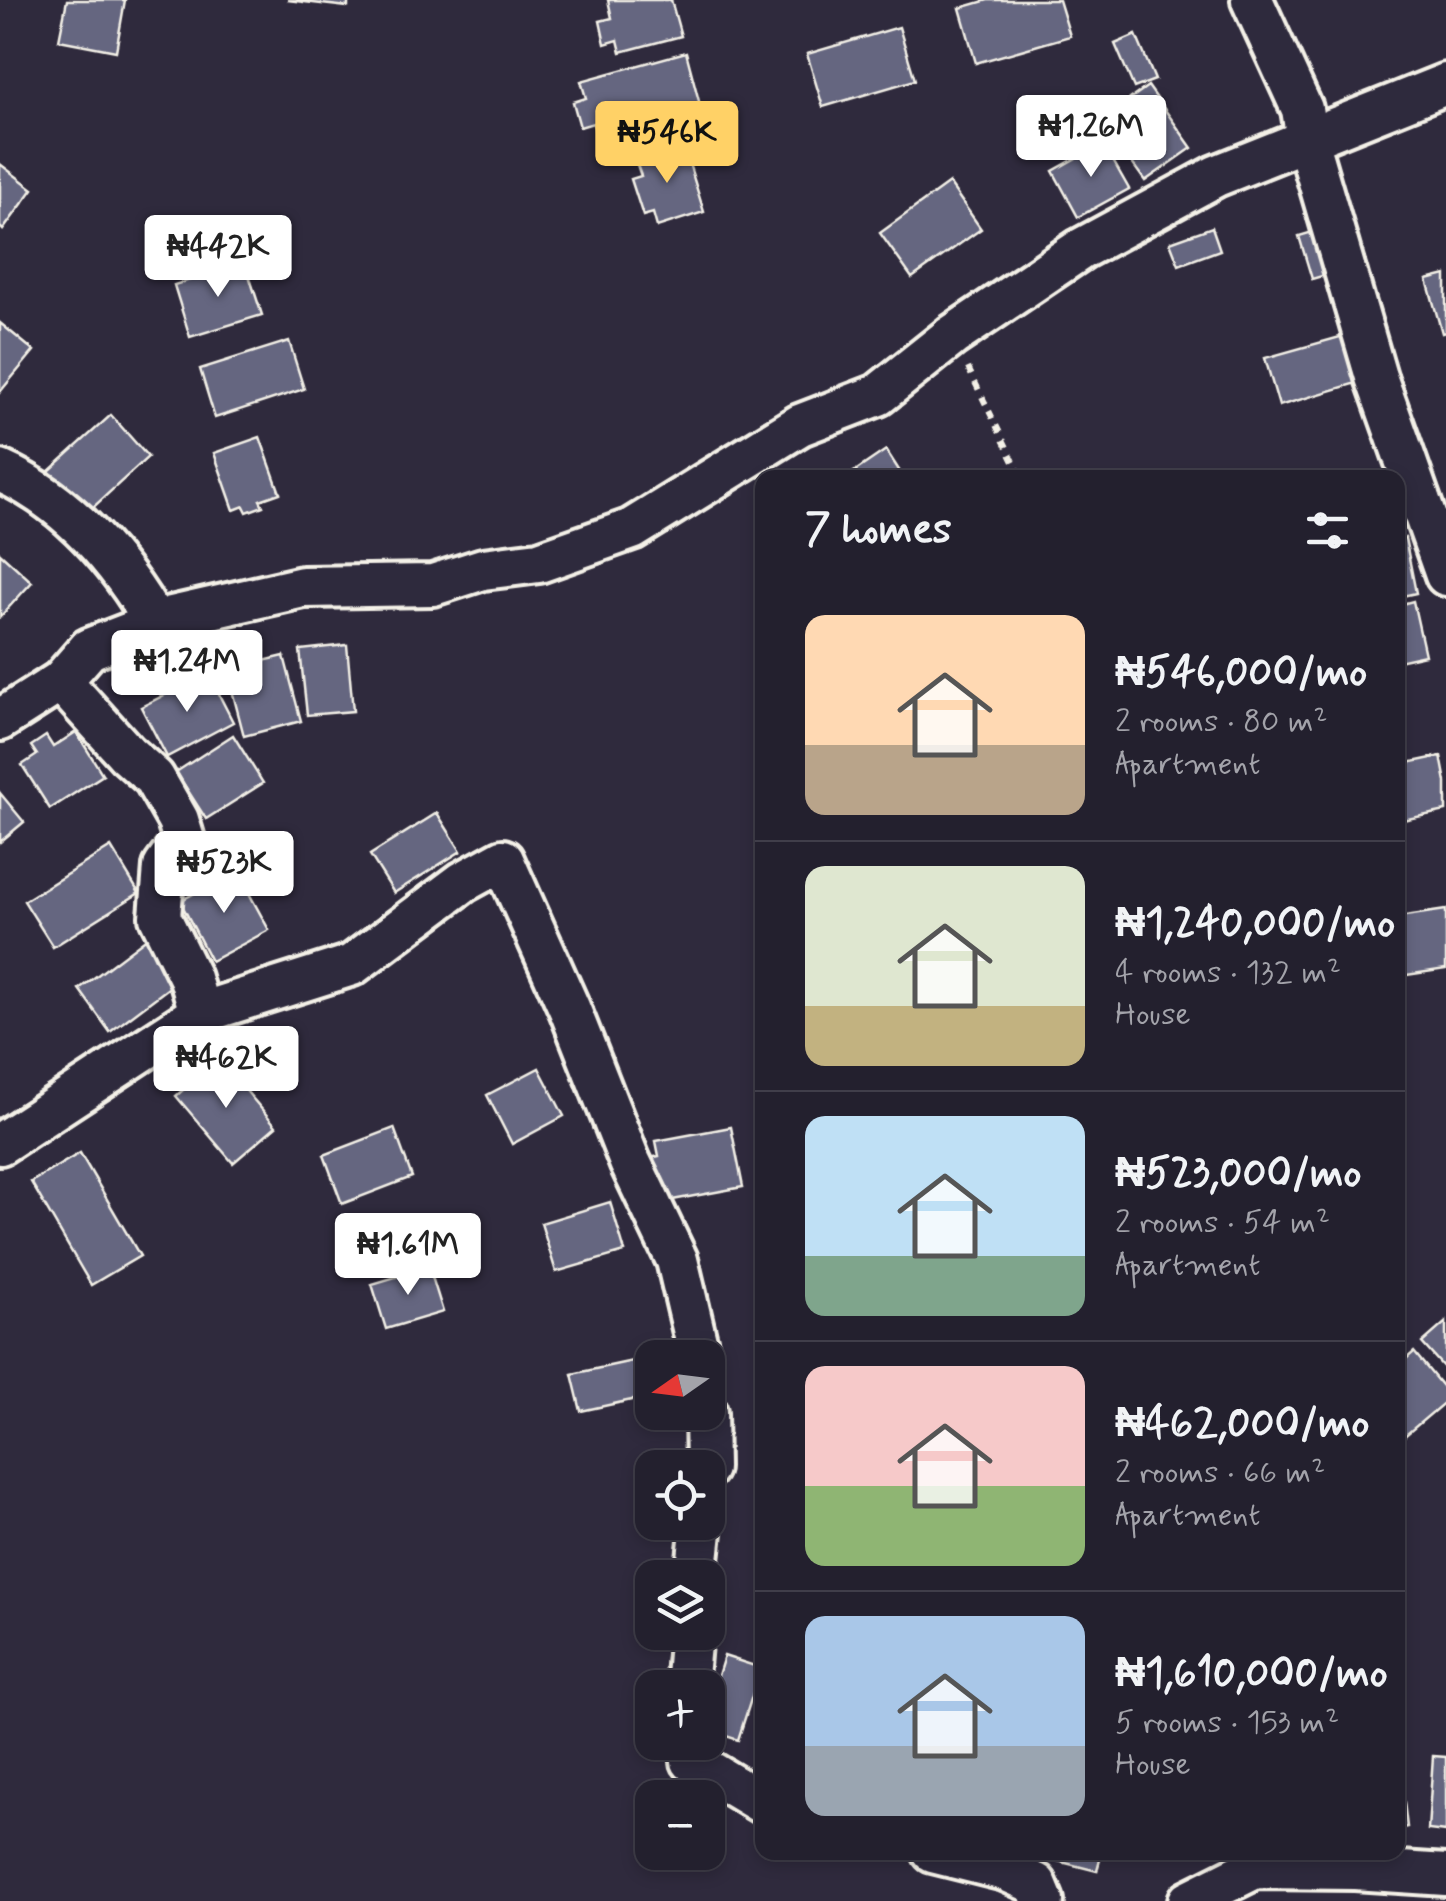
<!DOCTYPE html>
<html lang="en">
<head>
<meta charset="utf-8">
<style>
	:root { --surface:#23202e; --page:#2b2836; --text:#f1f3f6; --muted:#a3a3aa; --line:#403e4a; --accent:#ffd166 }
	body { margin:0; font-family:Mynerve,sans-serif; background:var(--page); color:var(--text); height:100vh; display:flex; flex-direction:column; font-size:38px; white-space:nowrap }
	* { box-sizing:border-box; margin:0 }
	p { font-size:32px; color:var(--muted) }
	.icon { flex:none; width:55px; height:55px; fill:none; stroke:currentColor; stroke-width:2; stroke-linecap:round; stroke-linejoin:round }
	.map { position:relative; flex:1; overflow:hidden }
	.side { position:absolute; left:755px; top:470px; width:650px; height:1390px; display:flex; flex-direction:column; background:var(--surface); border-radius:20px; box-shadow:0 5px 15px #0003,0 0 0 2px var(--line) }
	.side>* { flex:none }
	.needle { width:65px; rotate:256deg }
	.buttons { position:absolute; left:635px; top:1340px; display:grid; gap:20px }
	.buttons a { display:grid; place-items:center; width:90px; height:90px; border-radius:20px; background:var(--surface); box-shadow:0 5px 15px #0003,0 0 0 2px var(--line); font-size:50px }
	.price { position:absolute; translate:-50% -85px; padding:0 22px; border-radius:10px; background:#fff; color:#222; font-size:32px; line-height:65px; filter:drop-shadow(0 2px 5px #0008) }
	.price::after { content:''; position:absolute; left:50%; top:60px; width:30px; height:22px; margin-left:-15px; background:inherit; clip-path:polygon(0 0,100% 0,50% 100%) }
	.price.on { background:var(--accent); color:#111 }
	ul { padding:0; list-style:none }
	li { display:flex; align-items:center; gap:30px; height:250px; padding:0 50px }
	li+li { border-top:2px solid var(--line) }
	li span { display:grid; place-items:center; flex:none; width:280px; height:200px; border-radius:20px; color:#555 }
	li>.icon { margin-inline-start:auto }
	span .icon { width:120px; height:120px; fill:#fffc; stroke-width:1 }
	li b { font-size:42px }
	h2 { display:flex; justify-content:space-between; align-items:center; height:120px; padding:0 50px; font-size:42px }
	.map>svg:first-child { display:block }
</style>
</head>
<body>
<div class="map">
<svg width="1446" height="1901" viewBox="0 0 1446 1901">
	<rect width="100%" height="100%" fill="#2f2a3d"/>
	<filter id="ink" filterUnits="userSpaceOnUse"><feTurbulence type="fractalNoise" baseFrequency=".01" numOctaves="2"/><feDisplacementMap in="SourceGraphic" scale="20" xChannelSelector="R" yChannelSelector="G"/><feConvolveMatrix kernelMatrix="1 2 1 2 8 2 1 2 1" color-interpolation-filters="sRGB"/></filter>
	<g filter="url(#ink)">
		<g fill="#656680" stroke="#f4f1e8" stroke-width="2.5">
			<polygon points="67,0 125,0 116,51 59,40"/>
			<polygon points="287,0 348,0 348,7"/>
			<polygon points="608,0 671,0 681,36 621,52 618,40 605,44 600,21 612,18"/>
			<polygon points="988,0 1059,0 1070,36 976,63 960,8"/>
			<polygon points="899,27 915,80 823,107 807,54"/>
			<polygon points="1136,35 1155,80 1134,88 1115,44"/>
			<polygon points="686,52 701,109 597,138 593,123 580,127 573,102 586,98 581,81"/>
			<polygon points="1148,86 1192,148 1145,181 1101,120"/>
			<polygon points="1103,143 1129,189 1078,217 1053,171"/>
			<polygon points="683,144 704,212 657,227 653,213 643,216 631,179 641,176 635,159"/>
			<polygon points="0,164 33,189 3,230 0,227"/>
			<polygon points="949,183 981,229 912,278 880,233"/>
			<polygon points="1212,227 1220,250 1179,265 1170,242"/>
			<polygon points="1326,228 1339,271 1312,279 1299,236"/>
			<polygon points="245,263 262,315 190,337 174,285"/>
			<polygon points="1446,275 1446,332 1442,333 1427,280"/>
			<polygon points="0,323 34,351 0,392"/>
			<polygon points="1347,335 1360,382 1279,406 1265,358"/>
			<polygon points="289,341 304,389 215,418 200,369"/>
			<polygon points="111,415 148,457 87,513 49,471"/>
			<polygon points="260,437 280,493 260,500 263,506 247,512 244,506 234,510 214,453"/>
			<polygon points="886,450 904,478 845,478"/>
			<polygon points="1405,538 1416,593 1398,597 1398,539"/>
			<polygon points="0,553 32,582 0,617"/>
			<polygon points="1413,601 1425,655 1398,661 1398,605"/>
			<polygon points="347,645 353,711 307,715 300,650"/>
			<polygon points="257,651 259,662 284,656 301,721 244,736 227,671 245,667 242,655"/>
			<polygon points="208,673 233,722 167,757 141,707"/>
			<polygon points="76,732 103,775 50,809 22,765 37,755 31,746 46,736 53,747"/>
			<polygon points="233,735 263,783 206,819 176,772"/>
			<polygon points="1441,756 1446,782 1446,811 1398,821 1398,765"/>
			<polygon points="0,793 24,822 0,842"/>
			<polygon points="437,813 461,851 394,893 370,855"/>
			<polygon points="111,847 139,893 53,947 24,901"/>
			<polygon points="237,871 269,930 211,961 180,901"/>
			<polygon points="1446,910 1446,969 1400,976 1398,917"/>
			<polygon points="148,937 179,980 110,1032 79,989"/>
			<polygon points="219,1059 276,1126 233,1163 176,1096"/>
			<polygon points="539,1068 564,1116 512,1144 487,1095"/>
			<polygon points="731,1127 743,1187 667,1201 663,1184 650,1186 645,1159 659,1156 656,1141"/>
			<polygon points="394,1128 412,1177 342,1204 324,1155"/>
			<polygon points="80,1153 140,1256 91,1285 31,1182"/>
			<polygon points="610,1202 625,1252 556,1272 541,1223"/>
			<polygon points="429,1267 443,1312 386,1329 372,1284"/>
			<polygon points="1446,1322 1446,1370 1422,1343"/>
			<polygon points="1414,1352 1446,1391 1446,1401 1401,1439 1398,1435 1398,1366"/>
			<polygon points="642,1359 650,1396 581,1411 572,1374"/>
			<polygon points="724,1656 761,1668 738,1740 708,1730 708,1708"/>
			<polygon points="1398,1750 1407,1827 1398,1829"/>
			<polygon points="1433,1756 1446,1757 1446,1832 1428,1830"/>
			<polygon points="1047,1852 1102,1852 1097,1871 1046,1858"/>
		</g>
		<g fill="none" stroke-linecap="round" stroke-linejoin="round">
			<g stroke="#f4f1e8" stroke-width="48">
				<g id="minor">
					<polyline points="1252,0 1302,109 1307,140 1376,377 1446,575"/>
					<path d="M0 471C68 501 120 562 156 625"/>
					<polyline points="61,681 127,754 154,778 178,820 184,840 164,867 160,917 190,978 200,1013"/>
					<polyline points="0,720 61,681 89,649 172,617 303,587 433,585 483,569 539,562 632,529 800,425 878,395 952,336 1081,249 1216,176 1446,84"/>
					<polyline points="0,1144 200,1013 352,965 463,882 503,860 570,1010 630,1162 677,1260 700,1358"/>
					<polyline points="706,1412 707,1468"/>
					<polyline points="696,1578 702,1522"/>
					<polyline points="686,1688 691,1632"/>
					<polyline points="691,1742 692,1761 762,1803"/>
					<polyline points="933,1852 1005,1870 1036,1884 1043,1901"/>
					<polyline points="1189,1901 1255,1868 1355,1869 1446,1875"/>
				</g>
			</g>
			<polyline stroke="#f4f1e8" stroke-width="6" stroke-dasharray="8 8" stroke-linecap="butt" points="968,368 1022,478"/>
			<use href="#minor" stroke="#2f2a3d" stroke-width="40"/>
		</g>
	</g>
</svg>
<div class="buttons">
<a><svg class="needle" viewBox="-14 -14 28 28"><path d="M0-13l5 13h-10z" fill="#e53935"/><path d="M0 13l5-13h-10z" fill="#a3a3aa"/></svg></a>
<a><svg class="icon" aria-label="locate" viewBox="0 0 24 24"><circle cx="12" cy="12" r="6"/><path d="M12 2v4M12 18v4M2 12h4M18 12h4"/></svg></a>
<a><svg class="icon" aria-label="layers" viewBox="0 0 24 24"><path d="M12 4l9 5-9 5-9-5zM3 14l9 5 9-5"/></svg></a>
<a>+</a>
<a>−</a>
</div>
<b class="price" style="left:1091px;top:180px">₦1.26M</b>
<b class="price on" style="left:667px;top:186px">₦546K</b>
<b class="price" style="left:218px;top:300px">₦442K</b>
<b class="price" style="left:187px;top:715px">₦1.24M</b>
<b class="price" style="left:224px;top:916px">₦523K</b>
<b class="price" style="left:226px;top:1111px">₦462K</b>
<b class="price" style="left:408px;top:1298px">₦1.61M</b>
<section class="side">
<h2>7 homes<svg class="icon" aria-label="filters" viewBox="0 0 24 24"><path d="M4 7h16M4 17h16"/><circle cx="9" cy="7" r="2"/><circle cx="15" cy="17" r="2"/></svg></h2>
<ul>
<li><span style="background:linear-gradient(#ffd9b3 65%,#b9a48a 0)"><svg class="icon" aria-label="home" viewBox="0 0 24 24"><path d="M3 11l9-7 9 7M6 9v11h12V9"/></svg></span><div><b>₦546,000/mo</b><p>2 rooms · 80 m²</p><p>Apartment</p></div></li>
<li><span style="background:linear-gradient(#dfe7d0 70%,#c2b280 0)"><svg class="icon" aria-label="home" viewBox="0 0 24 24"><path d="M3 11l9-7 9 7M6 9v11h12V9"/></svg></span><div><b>₦1,240,000/mo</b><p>4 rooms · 132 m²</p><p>House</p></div></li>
<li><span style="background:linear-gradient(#bfe0f5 70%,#7fa58c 0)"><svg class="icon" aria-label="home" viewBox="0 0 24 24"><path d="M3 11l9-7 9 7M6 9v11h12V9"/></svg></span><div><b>₦523,000/mo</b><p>2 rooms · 54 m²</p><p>Apartment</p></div></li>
<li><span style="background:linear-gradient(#f6c9c9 60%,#8fb573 0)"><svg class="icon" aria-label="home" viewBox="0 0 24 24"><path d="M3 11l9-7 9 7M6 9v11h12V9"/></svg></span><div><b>₦462,000/mo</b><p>2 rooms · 66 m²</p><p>Apartment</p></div></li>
<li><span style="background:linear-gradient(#a9c7e8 65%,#9aa5b1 0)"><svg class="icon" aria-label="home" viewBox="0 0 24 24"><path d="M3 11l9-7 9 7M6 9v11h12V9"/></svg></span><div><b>₦1,610,000/mo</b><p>5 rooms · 153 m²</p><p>House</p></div></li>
</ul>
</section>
</div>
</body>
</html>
